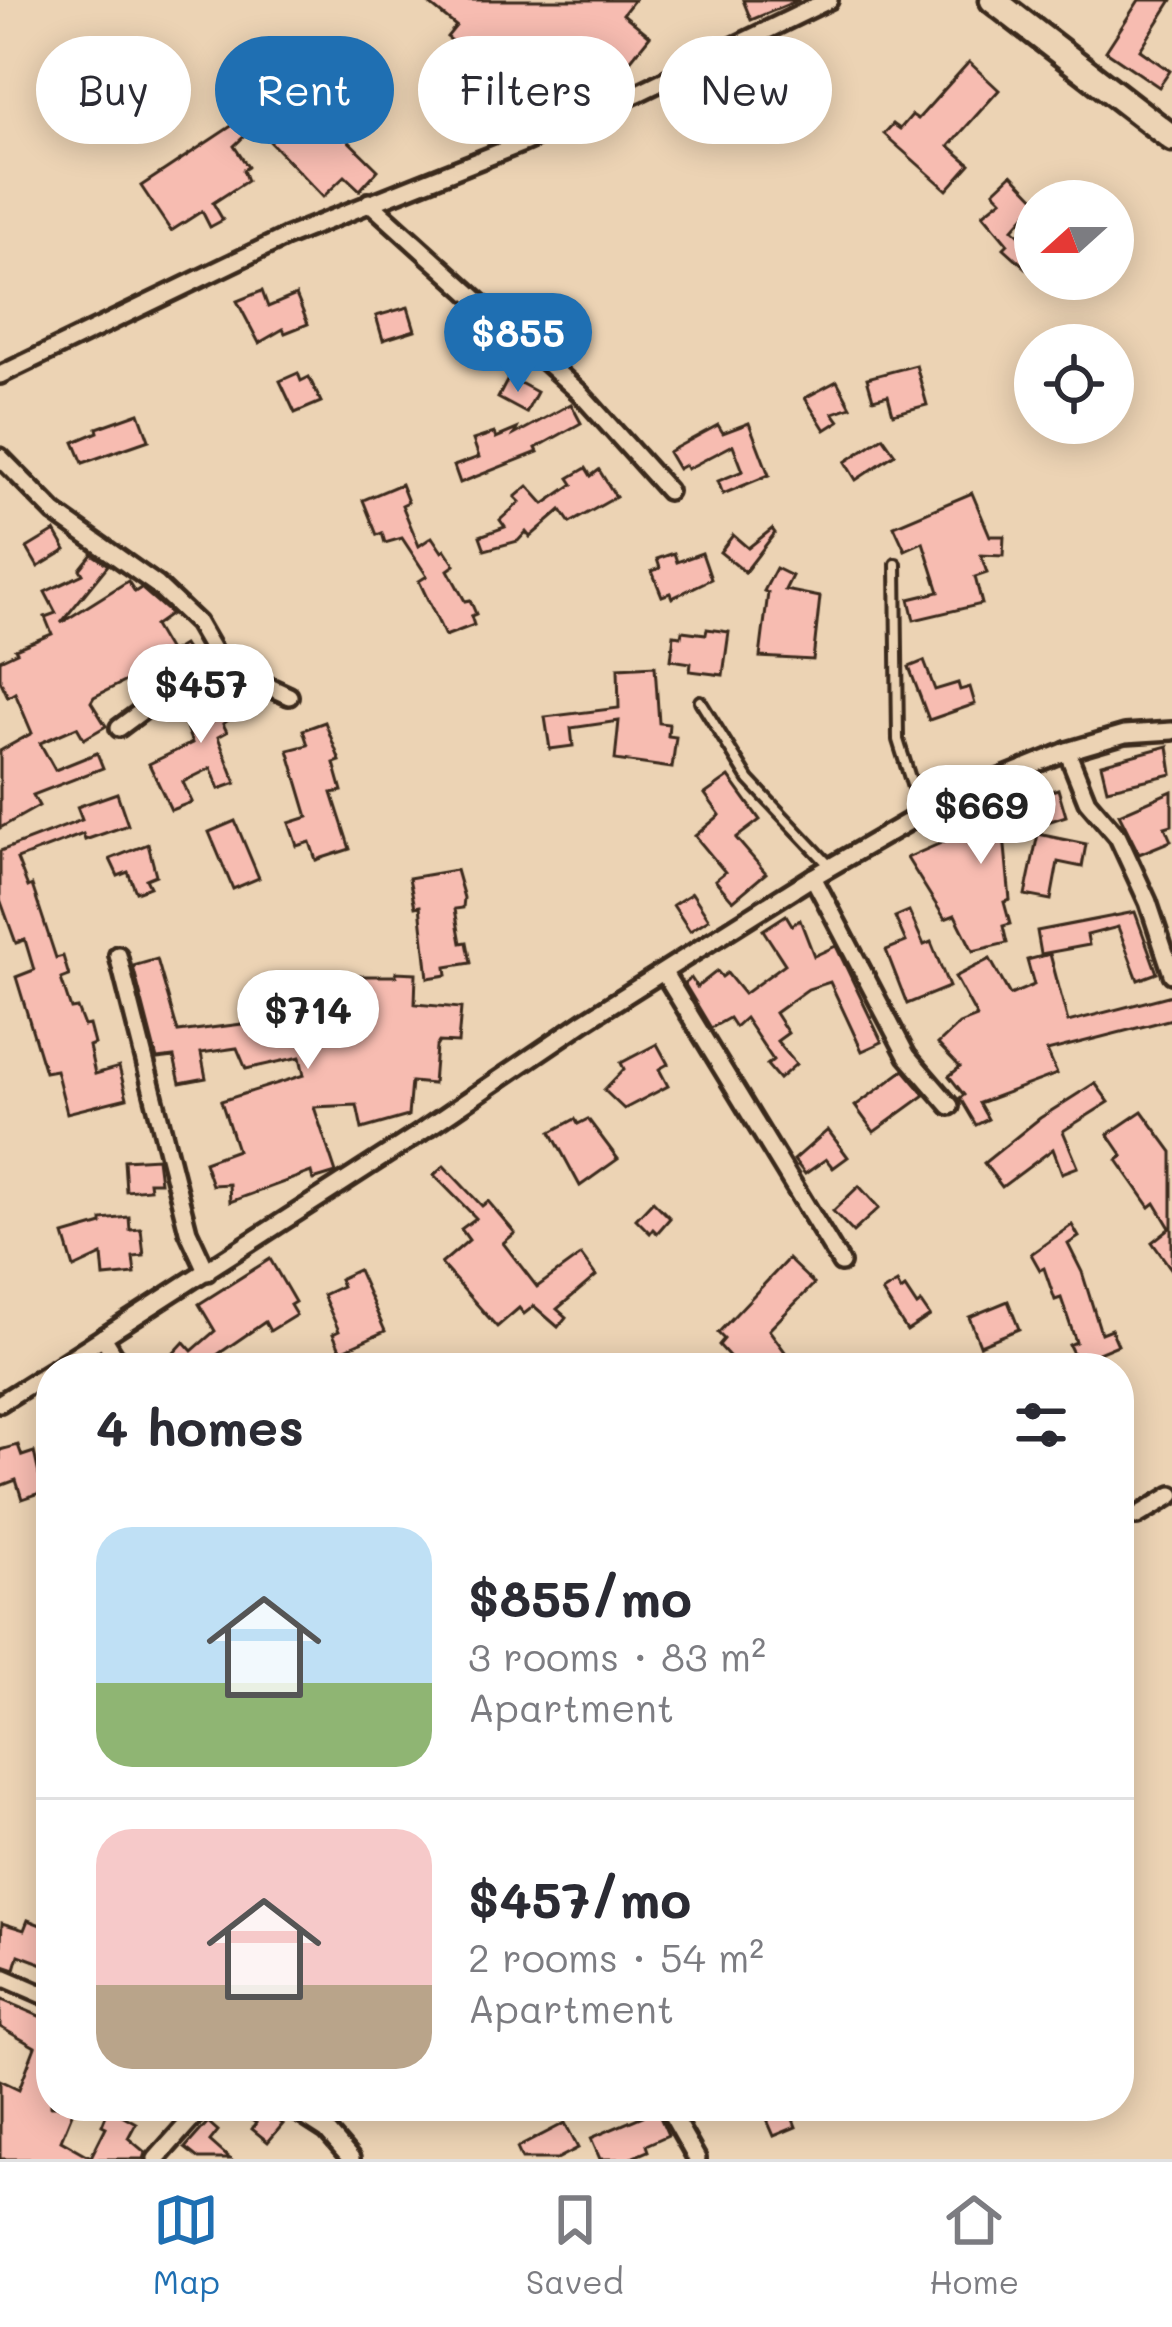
<!DOCTYPE html>
<html lang="en">
<head>
<meta charset="utf-8">
<style>
	:root { --surface:#fff; --page:#f2f2f3; --text:#2b2b33; --muted:#7c7c81; --line:#e1e1e2; --accent:#1f6fb2 }
	body { margin:0; font-family:Mali,sans-serif; background:var(--page); color:var(--text); height:100vh; display:flex; flex-direction:column; font-size:45px; white-space:nowrap }
	* { box-sizing:border-box; margin:0 }
	p { font-size:39px; color:var(--muted) }
	.icon { flex:none; width:66px; height:66px; fill:none; stroke:currentColor; stroke-width:2; stroke-linecap:round; stroke-linejoin:round }
	.map { position:relative; flex:1; overflow:hidden }
	.side { position:absolute; left:36px; top:1353px; width:1098px; height:768px; display:flex; flex-direction:column; background:var(--surface); border-radius:48px; box-shadow:0 6px 30px #0003 }
	.side>* { flex:none }
	.hud { position:absolute; left:36px; top:36px; width:1101px; height:108px; display:flex; gap:24px }
	.needle { width:78px; rotate:249deg }
	.buttons { position:absolute; left:1014px; top:180px; display:grid; gap:24px }
	.buttons a { display:grid; place-items:center; width:120px; height:120px; border-radius:50%; background:var(--surface); box-shadow:0 6px 30px #0003; font-size:60px }
	.price { position:absolute; translate:-50% -102px; padding:0 27px; border-radius:42px; background:#fff; color:#222; font-size:39px; line-height:78px; filter:drop-shadow(0 3px 6px #0008) }
	.price::after { content:''; position:absolute; left:50%; top:72px; width:36px; height:27px; margin-left:-18px; background:inherit; clip-path:polygon(0 0,100% 0,50% 100%) }
	.price.on { background:var(--accent); color:#fff }
	ul { padding:0; list-style:none }
	li { display:flex; align-items:center; gap:36px; height:300px; padding:0 60px }
	li+li { border-top:3px solid var(--line) }
	li span { display:grid; place-items:center; flex:none; width:336px; height:240px; border-radius:36px; color:#555 }
	li>.icon { margin-inline-start:auto }
	span .icon { width:144px; height:144px; fill:#fffc; stroke-width:1 }
	li b { font-size:51px }
	h2 { display:flex; justify-content:space-between; align-items:center; height:144px; padding:0 60px; font-size:51px }
	.tag { padding:0 42px; border-radius:54px; background:var(--surface); box-shadow:0 6px 30px #0003; font-size:42px; line-height:108px }
	.tag.on { background:var(--accent); color:#fff }
	.tab-bar { display:flex; justify-content:space-around; align-items:center; height:168px; border-top:3px solid var(--line); background:var(--surface); font-size:33px; color:var(--muted) }
	.tab-bar a { display:grid; justify-items:center; gap:6px }
	.tab-bar .on { color:var(--accent) }
	.map>svg:first-child { display:block }
</style>
</head>
<body>
<div class="map">
<svg width="1172" height="2159" viewBox="0 0 1172 2159">
	<rect width="100%" height="100%" fill="#ecd3b4"/>
	<filter id="ink" filterUnits="userSpaceOnUse"><feTurbulence type="fractalNoise" baseFrequency=".00833" numOctaves="2"/><feDisplacementMap in="SourceGraphic" scale="24" xChannelSelector="R" yChannelSelector="G"/><feConvolveMatrix kernelMatrix="1 2 1 2 8 2 1 2 1" color-interpolation-filters="sRGB"/></filter>
	<g filter="url(#ink)">
		<g fill="#f7bcb1" stroke="#3b2a1e" stroke-width="3">
			<polygon points="424,0 634,0 623,14 650,36 608,88 587,70 559,105 529,81 490,129 445,92 473,57 447,37 456,26"/>
			<polygon points="743,0 799,0 751,20"/>
			<polygon points="1139,0 1172,0 1140,50 1170,71 1159,87 1106,51"/>
			<polygon points="969,62 999,90 949,146 970,164 947,190 884,134 893,124 900,129 912,115 918,119"/>
			<polygon points="327,72 336,85 339,83 350,95 325,118 378,170 360,190 345,176 323,197 255,126 234,146 248,167 243,170 247,181 213,203 223,220 210,227 202,211 171,231 141,186 242,119 233,109 253,90 266,104 271,100 275,106 272,109 285,123 308,99 301,88"/>
			<polygon points="1012,174 1038,201 1013,229 1035,249 1035,276 1004,248 1008,244 983,214 1002,199 994,191"/>
			<polygon points="262,291 268,307 296,295 308,324 285,333 283,329 259,343 237,301"/>
			<polygon points="408,307 415,330 383,340 376,316"/>
			<polygon points="916,365 927,405 893,414 888,395 873,399 867,378"/>
			<polygon points="298,373 301,381 309,377 321,402 295,413 280,381"/>
			<polygon points="509,377 537,392 526,413 498,398"/>
			<polygon points="837,381 851,407 833,413 839,421 825,430 805,398"/>
			<polygon points="571,404 581,423 536,448 538,452 460,483 454,466 479,457 473,440 494,433 496,438 517,429 514,435"/>
			<polygon points="139,413 149,440 83,463 74,442 98,432 97,428"/>
			<polygon points="749,423 769,475 723,494 718,481 743,471 733,445 687,469 685,465 678,469 668,452 718,425 723,433"/>
			<polygon points="883,437 895,454 856,480 845,462"/>
			<polygon points="586,468 591,476 599,470 616,497 570,523 561,510 530,537 526,532 518,541 485,550 480,536 505,527 500,520 520,502 515,497 528,486 544,504 573,484 569,478"/>
			<polygon points="401,484 408,502 402,505 419,546 432,537 442,552 445,550 455,565 448,570 465,601 470,600 476,614 471,616 474,625 445,636 419,581 427,576 402,538 385,543 382,533 377,535 363,500"/>
			<polygon points="972,493 990,536 1004,536 1003,556 981,555 987,573 975,577 982,604 914,620 909,599 939,592 923,542 905,550 894,526"/>
			<polygon points="772,529 775,533 745,572 720,552 733,535 748,548"/>
			<polygon points="55,531 66,550 38,567 27,548"/>
			<polygon points="674,553 677,562 702,553 711,579 672,598 670,593 662,596 652,571 660,568 657,559"/>
			<polygon points="92,554 108,565 61,623 128,581 135,592 141,588 171,614 154,626 170,653 183,645 192,659 149,691 140,674 94,697 91,702 106,726 84,739 77,727 40,743 55,770 97,753 103,768 33,795 39,806 0,828 0,751 32,733 15,693 8,697 0,680 0,660 17,652 15,649 52,634 45,617 56,613 45,592 83,574 80,569"/>
			<polygon points="776,568 792,576 785,590 820,597 813,660 760,657 768,593 764,591"/>
			<polygon points="707,629 729,632 723,675 690,671 691,663 671,660 674,635 681,636 682,631 706,634"/>
			<polygon points="924,661 935,690 958,683 960,690 970,687 975,704 929,720 909,667"/>
			<polygon points="655,666 659,723 669,724 668,736 676,737 672,768 615,760 619,721 571,728 573,746 550,749 545,717 619,708 618,668"/>
			<polygon points="237,685 259,696 223,724 227,732 218,737 236,783 219,789 211,768 183,782 192,802 171,810 149,764 192,743 179,709 203,696 209,707"/>
			<polygon points="325,722 340,761 334,763 342,791 332,793 350,849 316,860 310,842 297,846 289,823 308,817 288,750 308,745 303,730"/>
			<polygon points="1168,746 1172,774 1107,789 1101,764"/>
			<polygon points="729,777 760,820 736,838 766,873 733,901 715,880 725,872 695,836 720,815 705,794"/>
			<polygon points="1058,789 1066,816 1004,836 1010,900 1004,902 1010,924 1003,926 1007,943 973,951 955,915 945,919 907,858 957,836 954,828 988,811"/>
			<polygon points="1172,791 1172,825 1165,827 1171,841 1139,854 1119,814"/>
			<polygon points="117,793 128,825 85,840 83,834 17,859 28,887 32,885 56,958 63,956 69,976 61,979 71,1009 77,1008 84,1026 89,1025 94,1044 89,1046 95,1074 119,1067 127,1098 67,1113 56,1070 45,1072 16,977 34,970 25,940 16,943 0,899 0,851 82,820 77,807"/>
			<polygon points="235,821 259,878 233,889 209,832"/>
			<polygon points="1038,834 1086,844 1082,867 1058,862 1051,900 1025,895"/>
			<polygon points="148,844 156,875 146,879 150,887 136,892 128,872 118,876 110,859"/>
			<polygon points="456,870 464,898 463,908 455,909 461,943 467,942 471,963 446,967 447,975 428,978 420,906 415,907 409,878"/>
			<polygon points="692,893 709,919 690,931 673,905"/>
			<polygon points="909,911 924,945 931,942 949,987 907,1004 886,950 906,942 895,917"/>
			<polygon points="1135,912 1157,973 1138,980 1118,927 1087,935 1089,945 1041,954 1037,931"/>
			<polygon points="786,915 792,925 800,920 814,956 836,946 882,1042 862,1051 830,982 808,989 775,1013 788,1033 777,1041 796,1064 779,1079 767,1065 773,1060 745,1018 735,1027 729,1018 711,1028 684,983 691,978 697,987 717,971 722,977 727,973 744,994 785,964 763,930"/>
			<polygon points="1050,954 1068,1022 1172,995 1172,1019 1047,1051 1057,1074 979,1103 988,1119 976,1125 960,1098 964,1095 949,1076 960,1067 938,1044 959,1024 977,1017 955,977 990,959 1010,995 1034,985 1027,960"/>
			<polygon points="157,959 178,1032 266,1021 307,1011 356,1009 355,976 396,976 396,972 416,973 415,1004 461,1008 458,1043 439,1042 436,1047 433,1084 411,1082 408,1116 362,1129 357,1105 314,1107 336,1173 313,1180 311,1172 230,1202 229,1184 212,1185 204,1162 237,1150 221,1101 304,1075 300,1057 246,1069 237,1048 201,1053 206,1078 180,1083 174,1057 157,1059 133,966"/>
			<polygon points="657,1044 668,1064 659,1069 668,1086 624,1109 604,1090 624,1069 621,1063"/>
			<polygon points="904,1070 925,1095 874,1132 855,1106"/>
			<polygon points="1095,1083 1109,1102 1063,1131 1078,1167 1062,1173 1053,1149 1002,1187 984,1163 1040,1118"/>
			<polygon points="1142,1111 1172,1152 1172,1270 1152,1242 1170,1228 1155,1203 1150,1207 1117,1160 1123,1156 1108,1134"/>
			<polygon points="575,1119 578,1124 588,1119 618,1159 580,1186 551,1132"/>
			<polygon points="828,1130 848,1157 833,1168 826,1159 805,1174 794,1160"/>
			<polygon points="157,1158 160,1182 149,1182 150,1189 126,1191 124,1160"/>
			<polygon points="444,1166 482,1206 488,1201 515,1233 503,1243 537,1287 581,1255 596,1276 557,1309 566,1317 558,1327 534,1306 524,1314 519,1308 497,1327 441,1264 469,1240 461,1229 476,1218 434,1175"/>
			<polygon points="859,1186 879,1208 853,1232 833,1211"/>
			<polygon points="653,1201 670,1218 657,1233 653,1229 650,1233 636,1219"/>
			<polygon points="129,1217 130,1230 141,1229 144,1256 133,1257 135,1274 104,1277 102,1255 74,1268 64,1235 102,1224 102,1220"/>
			<polygon points="1072,1225 1079,1237 1068,1244 1082,1272 1101,1333 1111,1329 1118,1345 1077,1362 1069,1345 1076,1342 1061,1298 1055,1300 1044,1268 1040,1270 1031,1254"/>
			<polygon points="270,1259 295,1302 290,1305 296,1315 270,1331 265,1322 198,1368 160,1368 184,1342 192,1351 215,1331 199,1304"/>
			<polygon points="788,1259 814,1284 769,1330 786,1353 781,1356 789,1368 740,1368 719,1345 724,1339 718,1333"/>
			<polygon points="358,1270 385,1331 341,1351 333,1334 339,1331 323,1295 342,1286 339,1279"/>
			<polygon points="897,1283 901,1291 905,1288 917,1306 921,1303 930,1316 907,1331 882,1292"/>
			<polygon points="1008,1301 1019,1329 980,1345 969,1317"/>
			<polygon points="18,1445 22,1456 34,1452 43,1492 22,1499 16,1480 0,1486 0,1450"/>
			<polygon points="28,1920 51,1929 51,1942 43,1964 19,1955 15,1969 0,1964 2,1923 24,1930"/>
			<polygon points="0,1999 51,2021 51,2106 75,2106 61,2140 91,2157 106,2127 102,2125 109,2108 136,2123 128,2138 146,2153 144,2159 0,2159 0,2080 19,2089 35,2047 0,2027"/>
			<polygon points="229,2106 255,2106 283,2124 268,2142 252,2129 256,2123"/>
			<polygon points="639,2106 655,2106 668,2135 646,2145 648,2151 629,2159 600,2159 591,2138 643,2116"/>
			<polygon points="761,2106 788,2106 796,2127 774,2136"/>
			<polygon points="208,2122 218,2131 210,2141 230,2159 199,2159 185,2148"/>
			<polygon points="565,2123 578,2148 557,2159 522,2159 517,2148"/>
		</g>
		<g fill="none" stroke-linecap="round" stroke-linejoin="round">
			<g stroke="#3b2a1e" stroke-width="16">
				<g id="service">
					<polyline points="896,564 898,740 921,813"/>
					<polyline points="700,701 749,780 829,865"/>
				</g>
			</g>
			<g stroke="#3b2a1e" stroke-width="24">
				<g id="minor">
					<polyline points="369,202 579,392 668,491"/>
					<polyline points="0,375 286,237 523,143 640,92 829,0"/>
					<polyline points="0,457 55,513 157,585 197,623 216,656 233,670 289,696"/>
					<polyline points="119,728 216,656"/>
					<polyline points="1067,751 1087,801 1118,837 1148,902 1172,974"/>
					<polyline points="813,877 907,1056 950,1106"/>
					<polyline points="118,955 188,1231 207,1272"/>
					<polyline points="664,973 841,1263"/>
					<polyline points="103,1337 122,1368"/>
					<polyline points="55,1368 420,1133 585,1021 813,877 946,800 1067,751 1125,734 1172,731"/>
					<polyline points="0,1403 51,1371"/>
					<polyline points="1137,1516 1172,1495"/>
					<polyline points="0,1976 51,1998"/>
					<polyline points="288,2106 327,2131 351,2159"/>
					<polyline points="667,2106 697,2159"/>
					<polyline points="156,2159 203,2106"/>
				</g>
			</g>
			<g stroke="#3b2a1e" stroke-width="33">
				<polyline id="primary" points="993,0 1172,138"/>
			</g>
			<use href="#service" stroke="#ecd3b4" stroke-width="8"/>
			<use href="#minor" stroke="#ecd3b4" stroke-width="15"/>
			<use href="#primary" stroke="#ecd3b4" stroke-width="24"/>
		</g>
	</g>
</svg>
<div class="buttons">
<a><svg class="needle" viewBox="-14 -14 28 28"><path d="M0-13l5 13h-10z" fill="#e53935"/><path d="M0 13l5-13h-10z" fill="#7c7c81"/></svg></a>
<a><svg class="icon" aria-label="locate" viewBox="0 0 24 24"><circle cx="12" cy="12" r="6"/><path d="M12 2v4M12 18v4M2 12h4M18 12h4"/></svg></a>
</div>
<b class="price on" style="left:518px;top:395px">$855</b>
<b class="price" style="left:201px;top:746px">$457</b>
<b class="price" style="left:981px;top:867px">$669</b>
<b class="price" style="left:308px;top:1072px">$714</b>
<div class="hud">
<a class="tag">Buy</a>
<a class="tag on">Rent</a>
<a class="tag">Filters</a>
<a class="tag">New</a>
</div>
<section class="side">
<h2>4 homes<svg class="icon" aria-label="filters" viewBox="0 0 24 24"><path d="M4 7h16M4 17h16"/><circle cx="9" cy="7" r="2"/><circle cx="15" cy="17" r="2"/></svg></h2>
<ul>
<li><span style="background:linear-gradient(#bfe0f5 65%,#8fb573 0)"><svg class="icon" aria-label="home" viewBox="0 0 24 24"><path d="M3 11l9-7 9 7M6 9v11h12V9"/></svg></span><div><b>$855/mo</b><p>3 rooms · 83 m²</p><p>Apartment</p></div></li>
<li><span style="background:linear-gradient(#f6c9c9 65%,#b9a48a 0)"><svg class="icon" aria-label="home" viewBox="0 0 24 24"><path d="M3 11l9-7 9 7M6 9v11h12V9"/></svg></span><div><b>$457/mo</b><p>2 rooms · 54 m²</p><p>Apartment</p></div></li>
</ul>
</section>
</div>
<nav class="tab-bar">
<a class="on"><svg class="icon" aria-label="map" viewBox="0 0 24 24"><path d="M3 6l6-2 6 2 6-2v14l-6 2-6-2-6 2zM9 4v14M15 6v14"/></svg>Map</a>
<a><svg class="icon" aria-label="saved" viewBox="0 0 24 24"><path d="M7 4h10v16l-5-4-5 4z"/></svg>Saved</a>
<a><svg class="icon" aria-label="home" viewBox="0 0 24 24"><path d="M3 11l9-7 9 7M6 9v11h12V9"/></svg>Home</a>
</nav>
</body>
</html>
